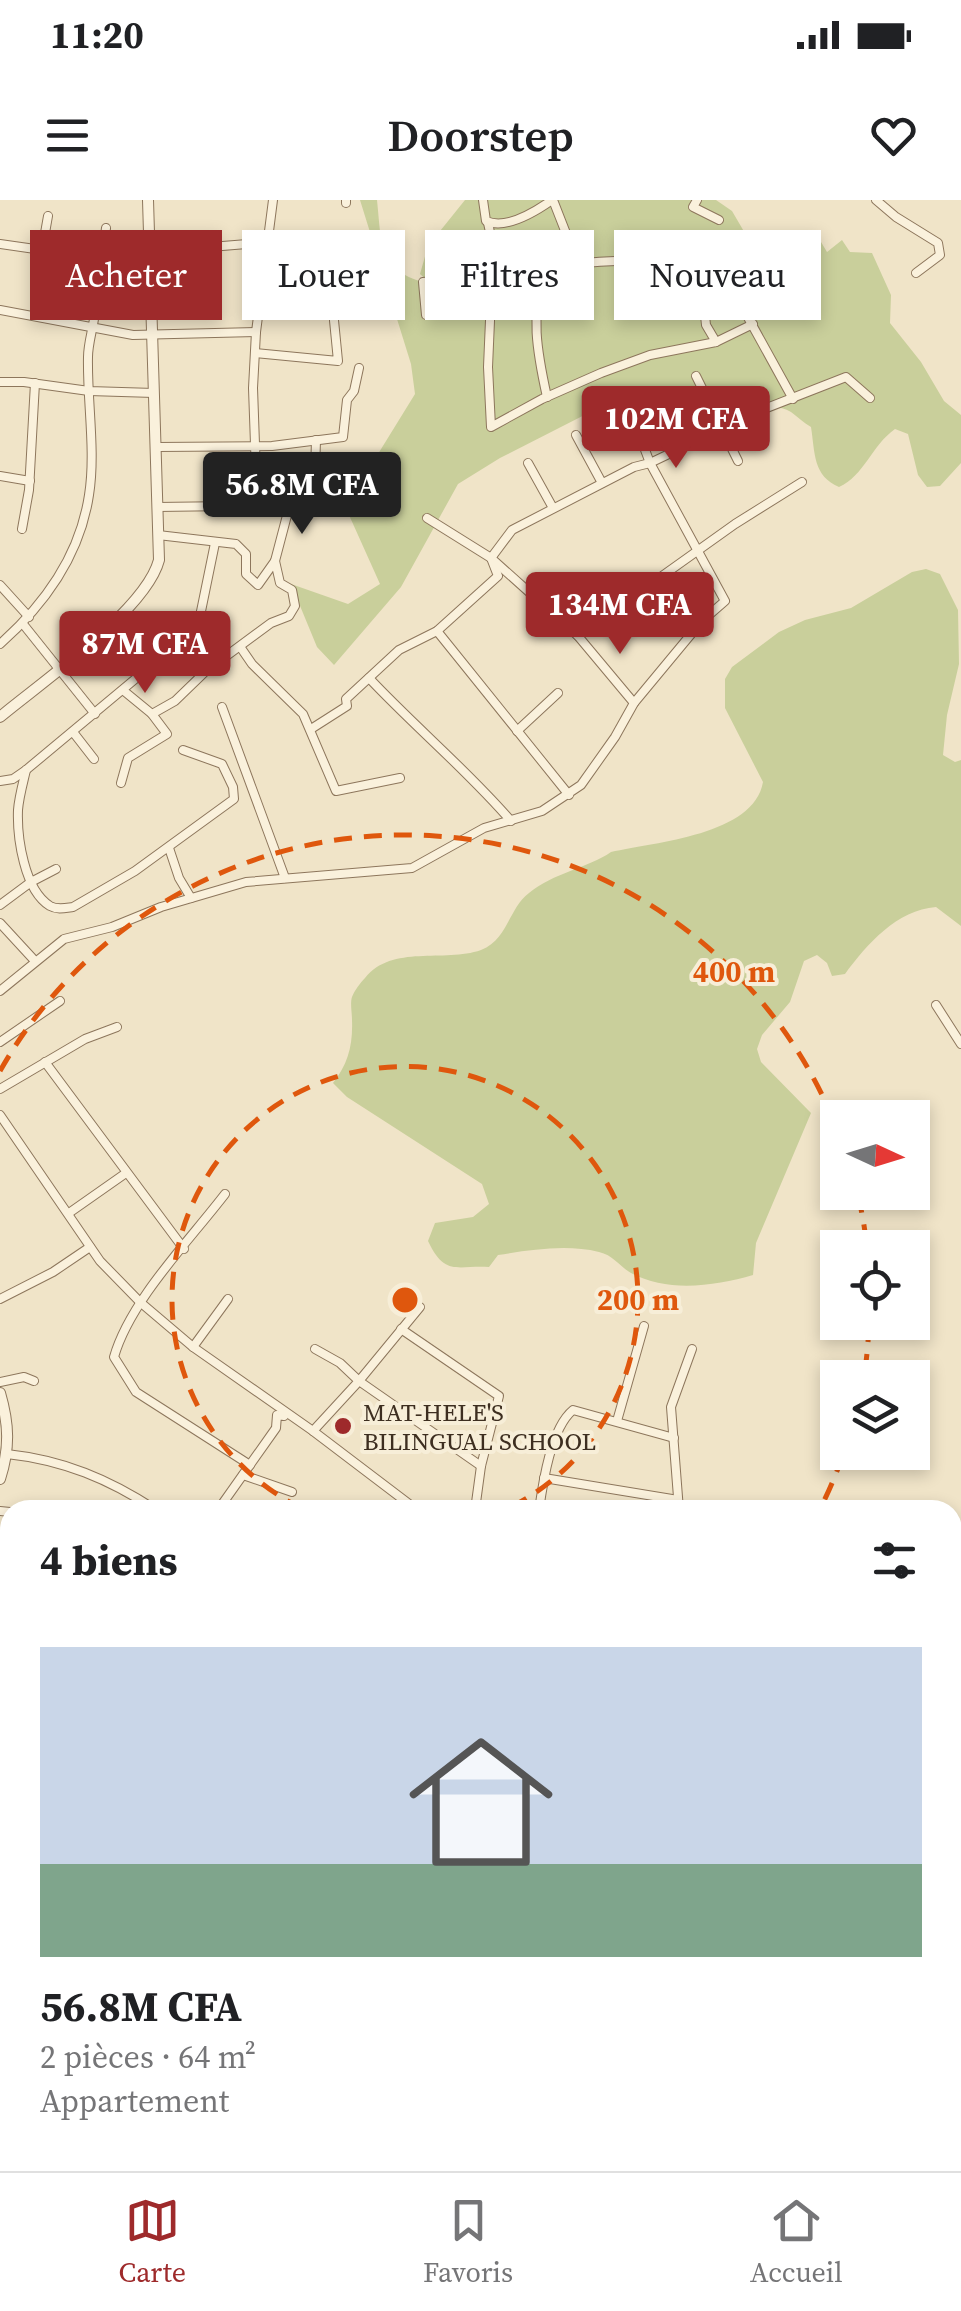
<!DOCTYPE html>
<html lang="fr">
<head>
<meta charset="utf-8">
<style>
	:root { --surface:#fff; --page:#f6f6f6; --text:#202124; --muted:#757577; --line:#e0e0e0; --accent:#9e2a2b }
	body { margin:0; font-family:"Source Serif 4",serif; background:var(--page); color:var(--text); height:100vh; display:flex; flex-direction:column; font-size:38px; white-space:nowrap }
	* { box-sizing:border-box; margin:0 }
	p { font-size:32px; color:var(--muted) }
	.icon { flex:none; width:55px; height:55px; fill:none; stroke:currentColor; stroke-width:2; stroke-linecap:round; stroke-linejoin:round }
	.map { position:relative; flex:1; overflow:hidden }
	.side { position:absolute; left:0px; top:1300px; width:962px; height:672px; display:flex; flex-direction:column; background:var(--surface); border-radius:30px 30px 0 0; box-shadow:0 5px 15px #0003 }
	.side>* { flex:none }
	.banner { position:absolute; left:30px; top:30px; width:902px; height:90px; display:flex; gap:20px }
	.needle { width:65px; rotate:94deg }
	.fabs { position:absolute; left:820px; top:900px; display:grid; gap:20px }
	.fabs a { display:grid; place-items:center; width:110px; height:110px; border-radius:0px; background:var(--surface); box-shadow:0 5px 15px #0003; font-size:50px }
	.price { position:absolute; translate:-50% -85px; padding:0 22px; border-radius:10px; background:var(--accent); color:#fff; font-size:32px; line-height:65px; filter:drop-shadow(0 2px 5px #0008) }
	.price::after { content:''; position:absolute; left:50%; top:60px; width:30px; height:22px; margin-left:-15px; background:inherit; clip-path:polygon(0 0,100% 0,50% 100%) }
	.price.current { background:#222; color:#fff }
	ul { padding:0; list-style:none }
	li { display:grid; align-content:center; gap:20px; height:530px; padding:0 40px }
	li span { display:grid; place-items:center; height:310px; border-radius:0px; color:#555 }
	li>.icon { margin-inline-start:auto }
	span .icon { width:180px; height:180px; fill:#fffc; stroke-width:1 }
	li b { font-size:42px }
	h2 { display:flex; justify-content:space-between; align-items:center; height:120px; padding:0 40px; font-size:42px }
	.tag { padding:0 35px; border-radius:0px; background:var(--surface); box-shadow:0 5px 15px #0003; font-size:35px; line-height:90px }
	.tag.current { background:var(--accent); color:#fff }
	.status { display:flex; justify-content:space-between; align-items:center; height:70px; padding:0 50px; background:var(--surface); direction:ltr }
	.status svg { height:28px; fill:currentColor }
	header { display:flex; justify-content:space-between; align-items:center; height:130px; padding:0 40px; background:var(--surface); font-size:45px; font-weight:600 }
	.menu { display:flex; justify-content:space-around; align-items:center; height:140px; border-top:2px solid var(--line); background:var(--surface); font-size:28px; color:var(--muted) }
	.menu a { display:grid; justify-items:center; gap:5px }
	.menu .current { color:var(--accent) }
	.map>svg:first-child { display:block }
</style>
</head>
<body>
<div class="status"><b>11:20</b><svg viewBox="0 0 49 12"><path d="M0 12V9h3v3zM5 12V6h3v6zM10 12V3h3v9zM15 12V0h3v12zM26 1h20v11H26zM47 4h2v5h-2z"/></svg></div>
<header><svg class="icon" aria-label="menu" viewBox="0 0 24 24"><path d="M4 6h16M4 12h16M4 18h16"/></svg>Doorstep<svg class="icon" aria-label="heart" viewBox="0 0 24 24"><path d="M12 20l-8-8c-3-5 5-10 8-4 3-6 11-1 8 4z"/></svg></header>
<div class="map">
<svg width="961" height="1971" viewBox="0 0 961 1971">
	<rect width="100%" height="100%" fill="#f0e4c8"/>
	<g fill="#c9cf9b">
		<path d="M360 0H377C382 48 378 72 431 84L420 74 428 46 465 0H716L732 11 770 76 776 80 779 64 795 35 815 32 827 52 842 40 850 52 872 53 891 95 890 123 921 162 944 201 961 215V263L940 286 927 287 918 275 908 234 895 229C872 245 864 276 839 287 813 276 815 253 811 227 804 223 798 217 791 212 761 195 731 228 710 246L676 245 651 234 642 203H608L500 258 458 284 401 387 334 465 317 447 291 384 348 404 380 384 349 315V301L415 194 411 164Z"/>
		<path d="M926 369 940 374 958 410 959 464 947 515 943 555 955 562 961 560V726L936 707C897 710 867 744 845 774L832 776 827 763 817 755 804 761 790 802 762 835 757 849 761 862 811 913 756 1043 753 1075C715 1086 668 1093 631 1073 619 1066 613 1055 599 1052 566 1044 531 1050 498 1055L489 1067C457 1065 445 1077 428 1041L435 1023 473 1017 489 1004 482 984 347 897 333 883C348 864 353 845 352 820 352 813 350 803 352 797 354 791 361 782 365 778 392 744 444 763 481 750 508 740 508 709 529 693 553 673 588 668 611 652 656 642 754 635 763 582L725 508V479L732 467 779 432 805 420 851 408 912 372Z"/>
		<polygon points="0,1482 10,1486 10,1545 0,1539"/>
	</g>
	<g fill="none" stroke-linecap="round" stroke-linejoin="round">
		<g stroke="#8d765c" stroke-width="10">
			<g id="minor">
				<path d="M483 0 486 21C506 30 535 12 552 0"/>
				<polyline points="553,0 571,46 571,66"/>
				<polyline points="697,0 693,7 719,20"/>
				<polyline points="876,0 896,17 938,43 940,55 916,73"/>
				<polyline points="346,3 346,0"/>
				<polyline points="488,23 496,60 495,74"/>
				<polyline points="315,38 319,70"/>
				<polyline points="0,44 42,50 48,16"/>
				<polyline points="149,49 198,48 333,37"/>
				<polyline points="718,63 735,56 763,57"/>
				<polyline points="700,68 718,63 793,199"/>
				<path d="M545 69C530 113 537 152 547 197"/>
				<polyline points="492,74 488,167 491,227 542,199 601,173 650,155 716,142 753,124"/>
				<polyline points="0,110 133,135 256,132"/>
				<path d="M426 115 423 82C476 75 661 47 700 68L706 125 716 142"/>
				<polyline points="255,153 338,161 332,100"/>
				<polyline points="696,176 738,261"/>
				<polyline points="0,182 24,182 89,191 154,193"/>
				<polyline points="576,235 602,283"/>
				<polyline points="157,247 272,246 343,237 347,200 354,191 359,168"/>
				<polyline points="528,263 553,308"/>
				<polyline points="0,276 30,281"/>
				<polyline points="257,301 253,188 256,132 273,0"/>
				<polyline points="157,307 231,306 257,301 314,305 316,240"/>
				<polyline points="427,318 491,358 578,436 634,503"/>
				<polyline points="22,329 29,290 35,183"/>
				<polyline points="275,361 290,304"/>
				<polyline points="0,385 29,417"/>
				<polyline points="23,424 95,514"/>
				<polyline points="437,431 569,595"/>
				<polyline points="578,436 735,324 802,282"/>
				<path d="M0 444C44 405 80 355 89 295 96 251 87 202 88 157 88 145 92 132 94 119 98 89 102 59 106 28"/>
				<polyline points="241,448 252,464 303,514 336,591 400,578"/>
				<path d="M369 478C415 527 467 570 511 621"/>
				<polyline points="124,491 152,514 175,501 206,471 271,423 289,416 295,406 292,390 280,383 275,361 258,385 246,374 246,354 236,344 158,335"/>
				<polyline points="222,507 285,678"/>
				<polyline points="311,529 347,506 346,499 399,450 437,431 498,376 491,358 512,330 634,267 650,263 759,211 846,177 870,198"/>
				<polyline points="517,531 558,493"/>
				<polyline points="73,532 94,559"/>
				<path d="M26 570C23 583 19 597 18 610 17 637 24 690 50 706 57 710 65 708 73 707L135 671 234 599 233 587 222 564 183 550"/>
				<polyline points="0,581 13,579 26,570 194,430 199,421 215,343"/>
				<polyline points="121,583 128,558 167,534 152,514"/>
				<polyline points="169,648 179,678 191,698"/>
				<polyline points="0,705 31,682 56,669"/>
				<polyline points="0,723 35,761"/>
				<polyline points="0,791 64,739 112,727 161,707 246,682 412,668 484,628 542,611 581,585 615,537 634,503 702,421 725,401 650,263 628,205"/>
				<polyline points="936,805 961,844"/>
				<polyline points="0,842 60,801"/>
				<polyline points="45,862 184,1049"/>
				<polyline points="0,889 85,839 117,827"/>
				<polyline points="0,915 100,1061 140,1102 193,1147 313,1231 417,1310"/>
				<path d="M225 994C189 1041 130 1101 114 1157L136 1192 250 1265"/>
				<polyline points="69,1013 126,973"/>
				<polyline points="0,1099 53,1072 90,1047"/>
				<polyline points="420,1107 359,1181 481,1266"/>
				<polyline points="401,1129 499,1196 481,1266 475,1310"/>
				<polyline points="193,1147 228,1099"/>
				<polyline points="0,1182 24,1177 34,1181"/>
				<polyline points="617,1221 644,1126"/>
				<polyline points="313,1231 359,1181 340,1163 315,1149"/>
				<path d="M7 1254C63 1260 109 1279 156 1310"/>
				<polyline points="243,1275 292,1292"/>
				<polyline points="544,1278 678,1300"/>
				<polyline points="218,1310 276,1228 277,1215 284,1216"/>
				<path d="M539 1310C543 1282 551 1228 573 1210L674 1238"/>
				<polyline points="679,1310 671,1207 692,1149"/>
				<polyline points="0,1311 10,1312"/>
				<polyline points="952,1356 961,1356"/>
				<polyline points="952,1449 961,1446"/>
				<polyline points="0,1486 10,1491"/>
				<polyline points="0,1544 10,1546"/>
				<polyline points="959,1821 961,1823"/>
				<polyline points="0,1930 10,1932"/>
				<polyline points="756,1962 765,1965"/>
				<polyline points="793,1962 793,1968"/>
				<polyline points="3,1971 3,1953 10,1935"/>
				<polyline points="74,1971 76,1962"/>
			</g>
		</g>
		<g stroke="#8d765c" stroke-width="12">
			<g id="tertiary">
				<path d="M0 517C42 482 146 410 159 360L148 0"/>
				<path d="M0 1193C9 1224 10 1248 0 1279"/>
			</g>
		</g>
		<use href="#minor" stroke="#faf1dc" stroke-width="8"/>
		<use href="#tertiary" stroke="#faf1dc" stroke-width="10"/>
	</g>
	<g fill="none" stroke="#df570d" stroke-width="5" stroke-dasharray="18 12">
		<path d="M303 1309A233 233 0 1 1 507 1309"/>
		<path d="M869 1124A465 465 0 0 1 864 1177M843 1255A465 465 0 0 1 821 1307M0 871A465 465 0 0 1 836 926M858 995A465 465 0 0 1 867 1047"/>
	</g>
	<circle fill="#9e2a2b" stroke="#f7eed8" stroke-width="4" cx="343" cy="1226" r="10"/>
	<g text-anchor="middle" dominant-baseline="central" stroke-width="8" stroke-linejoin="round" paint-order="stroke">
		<g font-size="25" fill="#3d2e20" stroke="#f7eed8" text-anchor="start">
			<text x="363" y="1212">MAT-HELE'S<tspan x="363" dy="29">BILINGUAL SCHOOL</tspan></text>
		</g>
	</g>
	<circle cx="405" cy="1100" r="15" fill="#df570d" stroke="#f7eed8" stroke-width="5"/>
	<g font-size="30" text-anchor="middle" font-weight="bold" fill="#df570d" stroke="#f7eed8" stroke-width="8" stroke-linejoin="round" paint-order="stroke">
		<text x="734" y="782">400 m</text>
		<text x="638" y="1110">200 m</text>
	</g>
</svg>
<div class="fabs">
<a><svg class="needle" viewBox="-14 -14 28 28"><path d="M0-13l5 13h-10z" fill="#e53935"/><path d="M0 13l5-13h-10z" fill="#757577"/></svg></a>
<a><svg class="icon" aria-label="locate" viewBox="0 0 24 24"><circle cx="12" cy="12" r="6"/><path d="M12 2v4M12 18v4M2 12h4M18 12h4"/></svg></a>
<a><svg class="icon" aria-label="layers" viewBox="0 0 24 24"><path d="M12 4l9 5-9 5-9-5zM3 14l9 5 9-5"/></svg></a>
</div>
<b class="price" style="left:676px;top:271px">102M CFA</b>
<b class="price current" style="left:302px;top:337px">56.8M CFA</b>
<b class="price" style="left:620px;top:457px">134M CFA</b>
<b class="price" style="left:145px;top:496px">87M CFA</b>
<div class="banner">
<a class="tag current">Acheter</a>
<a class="tag">Louer</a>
<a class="tag">Filtres</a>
<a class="tag">Nouveau</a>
</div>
<section class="side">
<h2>4 biens<svg class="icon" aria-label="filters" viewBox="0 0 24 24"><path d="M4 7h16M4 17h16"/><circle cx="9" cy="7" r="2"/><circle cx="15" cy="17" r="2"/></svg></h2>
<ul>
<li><span style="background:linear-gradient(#c9d6e8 70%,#7fa58c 0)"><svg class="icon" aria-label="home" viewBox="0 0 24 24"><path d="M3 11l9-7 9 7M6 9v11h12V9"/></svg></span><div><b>56.8M CFA</b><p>2 pièces · 64 m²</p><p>Appartement</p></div></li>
</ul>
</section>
</div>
<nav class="menu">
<a class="current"><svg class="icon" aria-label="map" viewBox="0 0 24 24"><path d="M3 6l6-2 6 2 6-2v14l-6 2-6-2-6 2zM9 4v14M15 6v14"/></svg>Carte</a>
<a><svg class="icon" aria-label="saved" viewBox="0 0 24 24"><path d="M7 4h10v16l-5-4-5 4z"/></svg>Favoris</a>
<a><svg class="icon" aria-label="home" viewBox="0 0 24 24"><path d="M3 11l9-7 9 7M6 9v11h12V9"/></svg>Accueil</a>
</nav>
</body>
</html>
